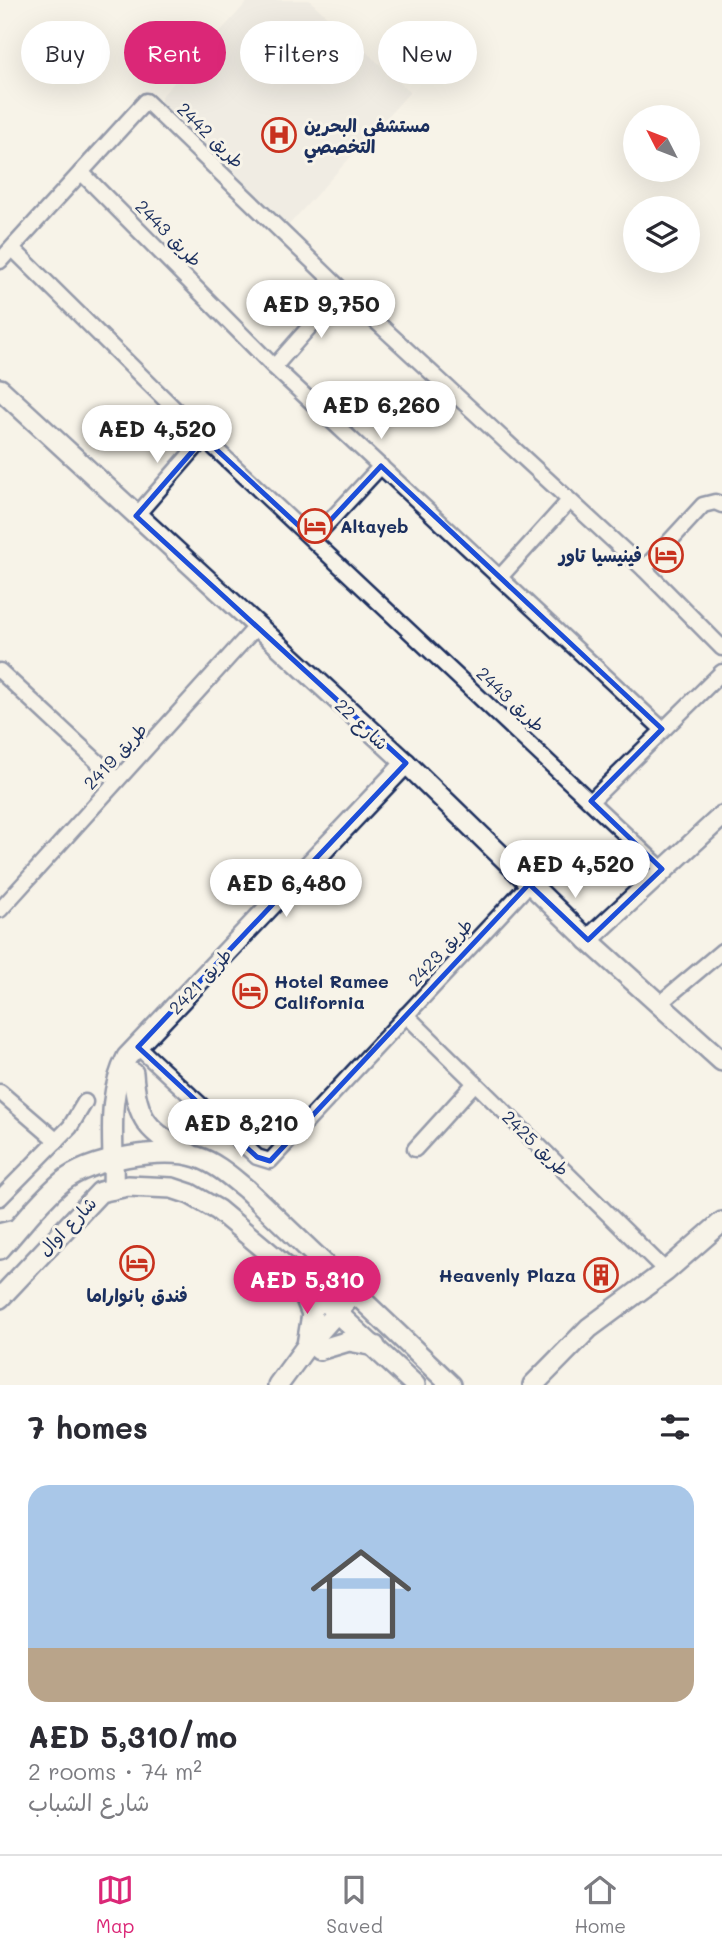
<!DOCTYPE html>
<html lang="en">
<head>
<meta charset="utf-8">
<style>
	:root { --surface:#fff; --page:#f2f2f3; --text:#2b2b33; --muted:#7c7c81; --line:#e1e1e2; --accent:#db2777 }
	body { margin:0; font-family:Mali,"Playpen Sans Arabic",sans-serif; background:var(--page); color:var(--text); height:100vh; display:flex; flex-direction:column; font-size:26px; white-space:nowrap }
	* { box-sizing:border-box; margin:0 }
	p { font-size:23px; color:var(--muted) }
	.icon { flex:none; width:38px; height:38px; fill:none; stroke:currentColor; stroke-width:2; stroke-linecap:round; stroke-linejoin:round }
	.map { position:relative; height:1385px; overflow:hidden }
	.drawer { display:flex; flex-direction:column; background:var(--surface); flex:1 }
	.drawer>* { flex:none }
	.guide { position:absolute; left:21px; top:21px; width:681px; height:63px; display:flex; gap:14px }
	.needle { width:46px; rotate:312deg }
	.fabs { position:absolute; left:623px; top:105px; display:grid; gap:14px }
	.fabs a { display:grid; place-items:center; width:77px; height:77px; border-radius:50%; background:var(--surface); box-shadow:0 7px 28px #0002; font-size:35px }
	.price { position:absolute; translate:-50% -60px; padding:0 16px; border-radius:24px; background:#fff; color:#222; font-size:23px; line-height:46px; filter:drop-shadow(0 2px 4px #0008) }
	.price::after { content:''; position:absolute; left:50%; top:42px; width:21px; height:16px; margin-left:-10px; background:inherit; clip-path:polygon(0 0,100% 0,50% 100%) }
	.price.selected { background:var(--accent); color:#fff }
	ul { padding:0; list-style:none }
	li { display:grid; align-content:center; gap:14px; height:371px; padding:0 28px }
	li span { display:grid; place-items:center; height:217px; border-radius:21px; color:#555 }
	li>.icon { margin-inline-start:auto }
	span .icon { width:126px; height:126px; fill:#fffc; stroke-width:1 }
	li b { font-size:30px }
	h2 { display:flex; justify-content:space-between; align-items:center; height:84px; padding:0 28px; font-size:30px }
	.pill { padding:0 24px; border-radius:32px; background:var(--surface); box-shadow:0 7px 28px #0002; font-size:24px; line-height:63px }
	.pill.selected { background:var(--accent); color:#fff }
	.tabs { display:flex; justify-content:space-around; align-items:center; height:98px; border-top:2px solid var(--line); background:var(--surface); font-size:19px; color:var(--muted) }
	.tabs a { display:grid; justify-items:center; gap:4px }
	.tabs .selected { color:var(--accent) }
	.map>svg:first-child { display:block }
</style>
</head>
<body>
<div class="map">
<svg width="722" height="1385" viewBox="0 0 722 1385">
	<rect width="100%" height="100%" fill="#f7f3e8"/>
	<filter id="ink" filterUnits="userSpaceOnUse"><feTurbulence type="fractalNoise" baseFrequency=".0143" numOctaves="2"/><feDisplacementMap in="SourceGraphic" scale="14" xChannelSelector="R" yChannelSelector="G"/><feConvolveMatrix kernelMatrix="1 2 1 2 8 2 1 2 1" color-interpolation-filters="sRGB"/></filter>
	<g filter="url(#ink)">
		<polygon fill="#e6e5de" points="249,0 309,0 410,92 286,228 161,110 161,97"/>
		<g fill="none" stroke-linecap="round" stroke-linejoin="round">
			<g stroke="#1b2f5e" stroke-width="19">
				<g id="street">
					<polyline points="81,172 274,367 662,729"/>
					<polyline points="13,249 204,438 662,869"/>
					<polyline points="0,261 146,101 342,290 644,569 722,648"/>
					<polyline points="274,367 342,290"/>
					<polyline points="136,516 204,438"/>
					<polyline points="313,539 381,466"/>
					<polyline points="644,569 703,505 715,502 722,505"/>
					<polyline points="501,576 568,502"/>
					<polyline points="0,671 117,780"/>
					<polyline points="591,801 722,672"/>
					<polyline points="0,910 256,627"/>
					<polyline points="659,1004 722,951"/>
					<polyline points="406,1015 666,1271"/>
					<polyline points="138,1047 257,1157 270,1161 529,884"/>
					<polyline points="0,1092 57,1141"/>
					<polyline points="415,1149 475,1083"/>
					<polyline points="0,1198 70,1127 85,1102"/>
					<polyline points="0,1231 21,1226"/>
				</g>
			</g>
			<g stroke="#1b2f5e" stroke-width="24">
				<g id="secondary">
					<polyline points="0,389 406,763 588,940 722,1061"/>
					<polyline points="588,940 722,816"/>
					<path d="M133 1073C136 1120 149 1133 190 1154"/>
					<path d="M113 1189C115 1143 105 1099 127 1057L406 763"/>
					<path d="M0 1249C20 1227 39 1201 62 1182 89 1159 164 1146 197 1157 216 1163 231 1177 246 1189L451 1385"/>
					<polyline points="300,1284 312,1314 307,1345"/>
					<polyline points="0,1298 100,1192 128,1186 172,1188 190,1194 218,1210 297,1276 415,1385"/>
					<polyline points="319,1350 349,1341 375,1346"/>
					<polyline points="278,1385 306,1347 346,1302"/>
					<polyline points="533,1385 589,1328 666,1271 722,1222"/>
				</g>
			</g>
			<use href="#street" stroke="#f7f3e8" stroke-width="14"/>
			<use href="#secondary" stroke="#f7f3e8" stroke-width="19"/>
		</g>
	</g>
	<path d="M0 0H722V1385H0ZM204 438 313 539 381 466 662 729 591 801 662 869 588 940 529 884 270 1161 257 1157 138 1047 406 763 136 516Z" fill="#f7f3e8" fill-opacity=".55" fill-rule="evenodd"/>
	<path fill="none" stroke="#1d4ed8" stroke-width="5" stroke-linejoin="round" d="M204 438 313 539 381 466 662 729 591 801 662 869 588 940 529 884 270 1161 257 1157 138 1047 406 763 136 516Z"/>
	<defs>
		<g id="hospital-ring" transform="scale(1.75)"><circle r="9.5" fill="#f7f3e8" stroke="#c8321e" stroke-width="1.5"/><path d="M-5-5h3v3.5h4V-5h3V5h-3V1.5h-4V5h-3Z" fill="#c8321e"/></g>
		<g id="hotel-ring" transform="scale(1.75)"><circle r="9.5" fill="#f7f3e8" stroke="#c8321e" stroke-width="1.5"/><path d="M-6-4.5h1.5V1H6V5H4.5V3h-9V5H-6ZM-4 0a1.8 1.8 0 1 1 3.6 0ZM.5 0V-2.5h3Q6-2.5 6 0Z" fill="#c8321e"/></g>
		<g id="building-ring" transform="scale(1.75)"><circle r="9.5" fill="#f7f3e8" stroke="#c8321e" stroke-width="1.5"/><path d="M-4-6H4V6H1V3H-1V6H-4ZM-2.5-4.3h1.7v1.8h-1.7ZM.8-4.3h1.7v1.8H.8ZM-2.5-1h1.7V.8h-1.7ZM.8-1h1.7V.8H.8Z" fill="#c8321e"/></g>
	</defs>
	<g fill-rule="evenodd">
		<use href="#hospital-ring" x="279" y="135"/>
		<use href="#hotel-ring" x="315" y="526"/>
		<use href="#hotel-ring" x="666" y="555"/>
		<use href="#hotel-ring" x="250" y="991"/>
		<use href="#hotel-ring" x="137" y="1263"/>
		<use href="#building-ring" x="601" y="1275"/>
	</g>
	<g text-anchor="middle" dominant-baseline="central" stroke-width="6" stroke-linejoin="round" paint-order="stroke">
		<g font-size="18" font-weight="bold" fill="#1b2f5e" stroke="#f7f3e8" text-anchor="start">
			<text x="304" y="125">مستشفى البحرين<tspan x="304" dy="21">التخصصي</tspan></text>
			<text x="340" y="526">Altayeb</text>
			<text x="642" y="555" text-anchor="end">فينيسيا تاور</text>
			<text x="274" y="981">Hotel Ramee<tspan x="274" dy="21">California</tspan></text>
			<text x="576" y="1275" text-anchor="end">Heavenly Plaza</text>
			<text x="137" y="1295" text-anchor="middle">فندق بانواراما</text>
		</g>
		<g font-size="18" fill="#1b2f5e" stroke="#f7f3e8">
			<text transform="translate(211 135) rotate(44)">طريق 2442</text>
			<text transform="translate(169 233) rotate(45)">طريق 2443</text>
			<text transform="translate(511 699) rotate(43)">طريق 2443</text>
			<text transform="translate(362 724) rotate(43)">شارع 22</text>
			<text transform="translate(115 756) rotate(-47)">طريق 2419</text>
			<text transform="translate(440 952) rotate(-47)">طريق 2423</text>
			<text transform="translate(200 981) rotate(-47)">طريق 2421</text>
			<text transform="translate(536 1143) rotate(44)">طريق 2425</text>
			<text transform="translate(67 1226) rotate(-46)">شارع اوال</text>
		</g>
	</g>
</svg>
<div class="fabs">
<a><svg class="needle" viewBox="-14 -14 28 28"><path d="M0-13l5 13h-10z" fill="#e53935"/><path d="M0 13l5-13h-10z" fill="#7c7c81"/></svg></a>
<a><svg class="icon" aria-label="layers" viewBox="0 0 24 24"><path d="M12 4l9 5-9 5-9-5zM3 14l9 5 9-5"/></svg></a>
</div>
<b class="price" style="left:321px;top:340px">AED 9,750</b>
<b class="price" style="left:381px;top:441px">AED 6,260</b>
<b class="price" style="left:157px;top:465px">AED 4,520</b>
<b class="price" style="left:575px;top:900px">AED 4,520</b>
<b class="price" style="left:286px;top:919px">AED 6,480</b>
<b class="price" style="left:241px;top:1159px">AED 8,210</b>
<b class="price selected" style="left:307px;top:1316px">AED 5,310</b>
<div class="guide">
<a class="pill">Buy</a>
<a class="pill selected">Rent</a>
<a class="pill">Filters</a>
<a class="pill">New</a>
</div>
</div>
<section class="drawer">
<h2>7 homes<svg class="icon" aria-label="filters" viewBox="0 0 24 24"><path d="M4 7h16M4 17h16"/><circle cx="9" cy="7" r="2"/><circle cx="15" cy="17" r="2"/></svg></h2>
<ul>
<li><span style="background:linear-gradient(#a9c7e8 75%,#b9a48a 0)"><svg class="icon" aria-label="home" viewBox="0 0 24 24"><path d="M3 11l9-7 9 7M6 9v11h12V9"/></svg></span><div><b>AED 5,310/mo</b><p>2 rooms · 74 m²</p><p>شارع الشباب</p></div></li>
</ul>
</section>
<nav class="tabs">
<a class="selected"><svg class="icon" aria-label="map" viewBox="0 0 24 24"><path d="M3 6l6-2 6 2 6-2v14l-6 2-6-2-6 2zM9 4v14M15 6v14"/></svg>Map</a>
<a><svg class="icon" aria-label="saved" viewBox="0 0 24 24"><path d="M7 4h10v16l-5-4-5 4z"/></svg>Saved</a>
<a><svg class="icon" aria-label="home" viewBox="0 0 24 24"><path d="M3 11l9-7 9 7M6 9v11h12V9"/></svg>Home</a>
</nav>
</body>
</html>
